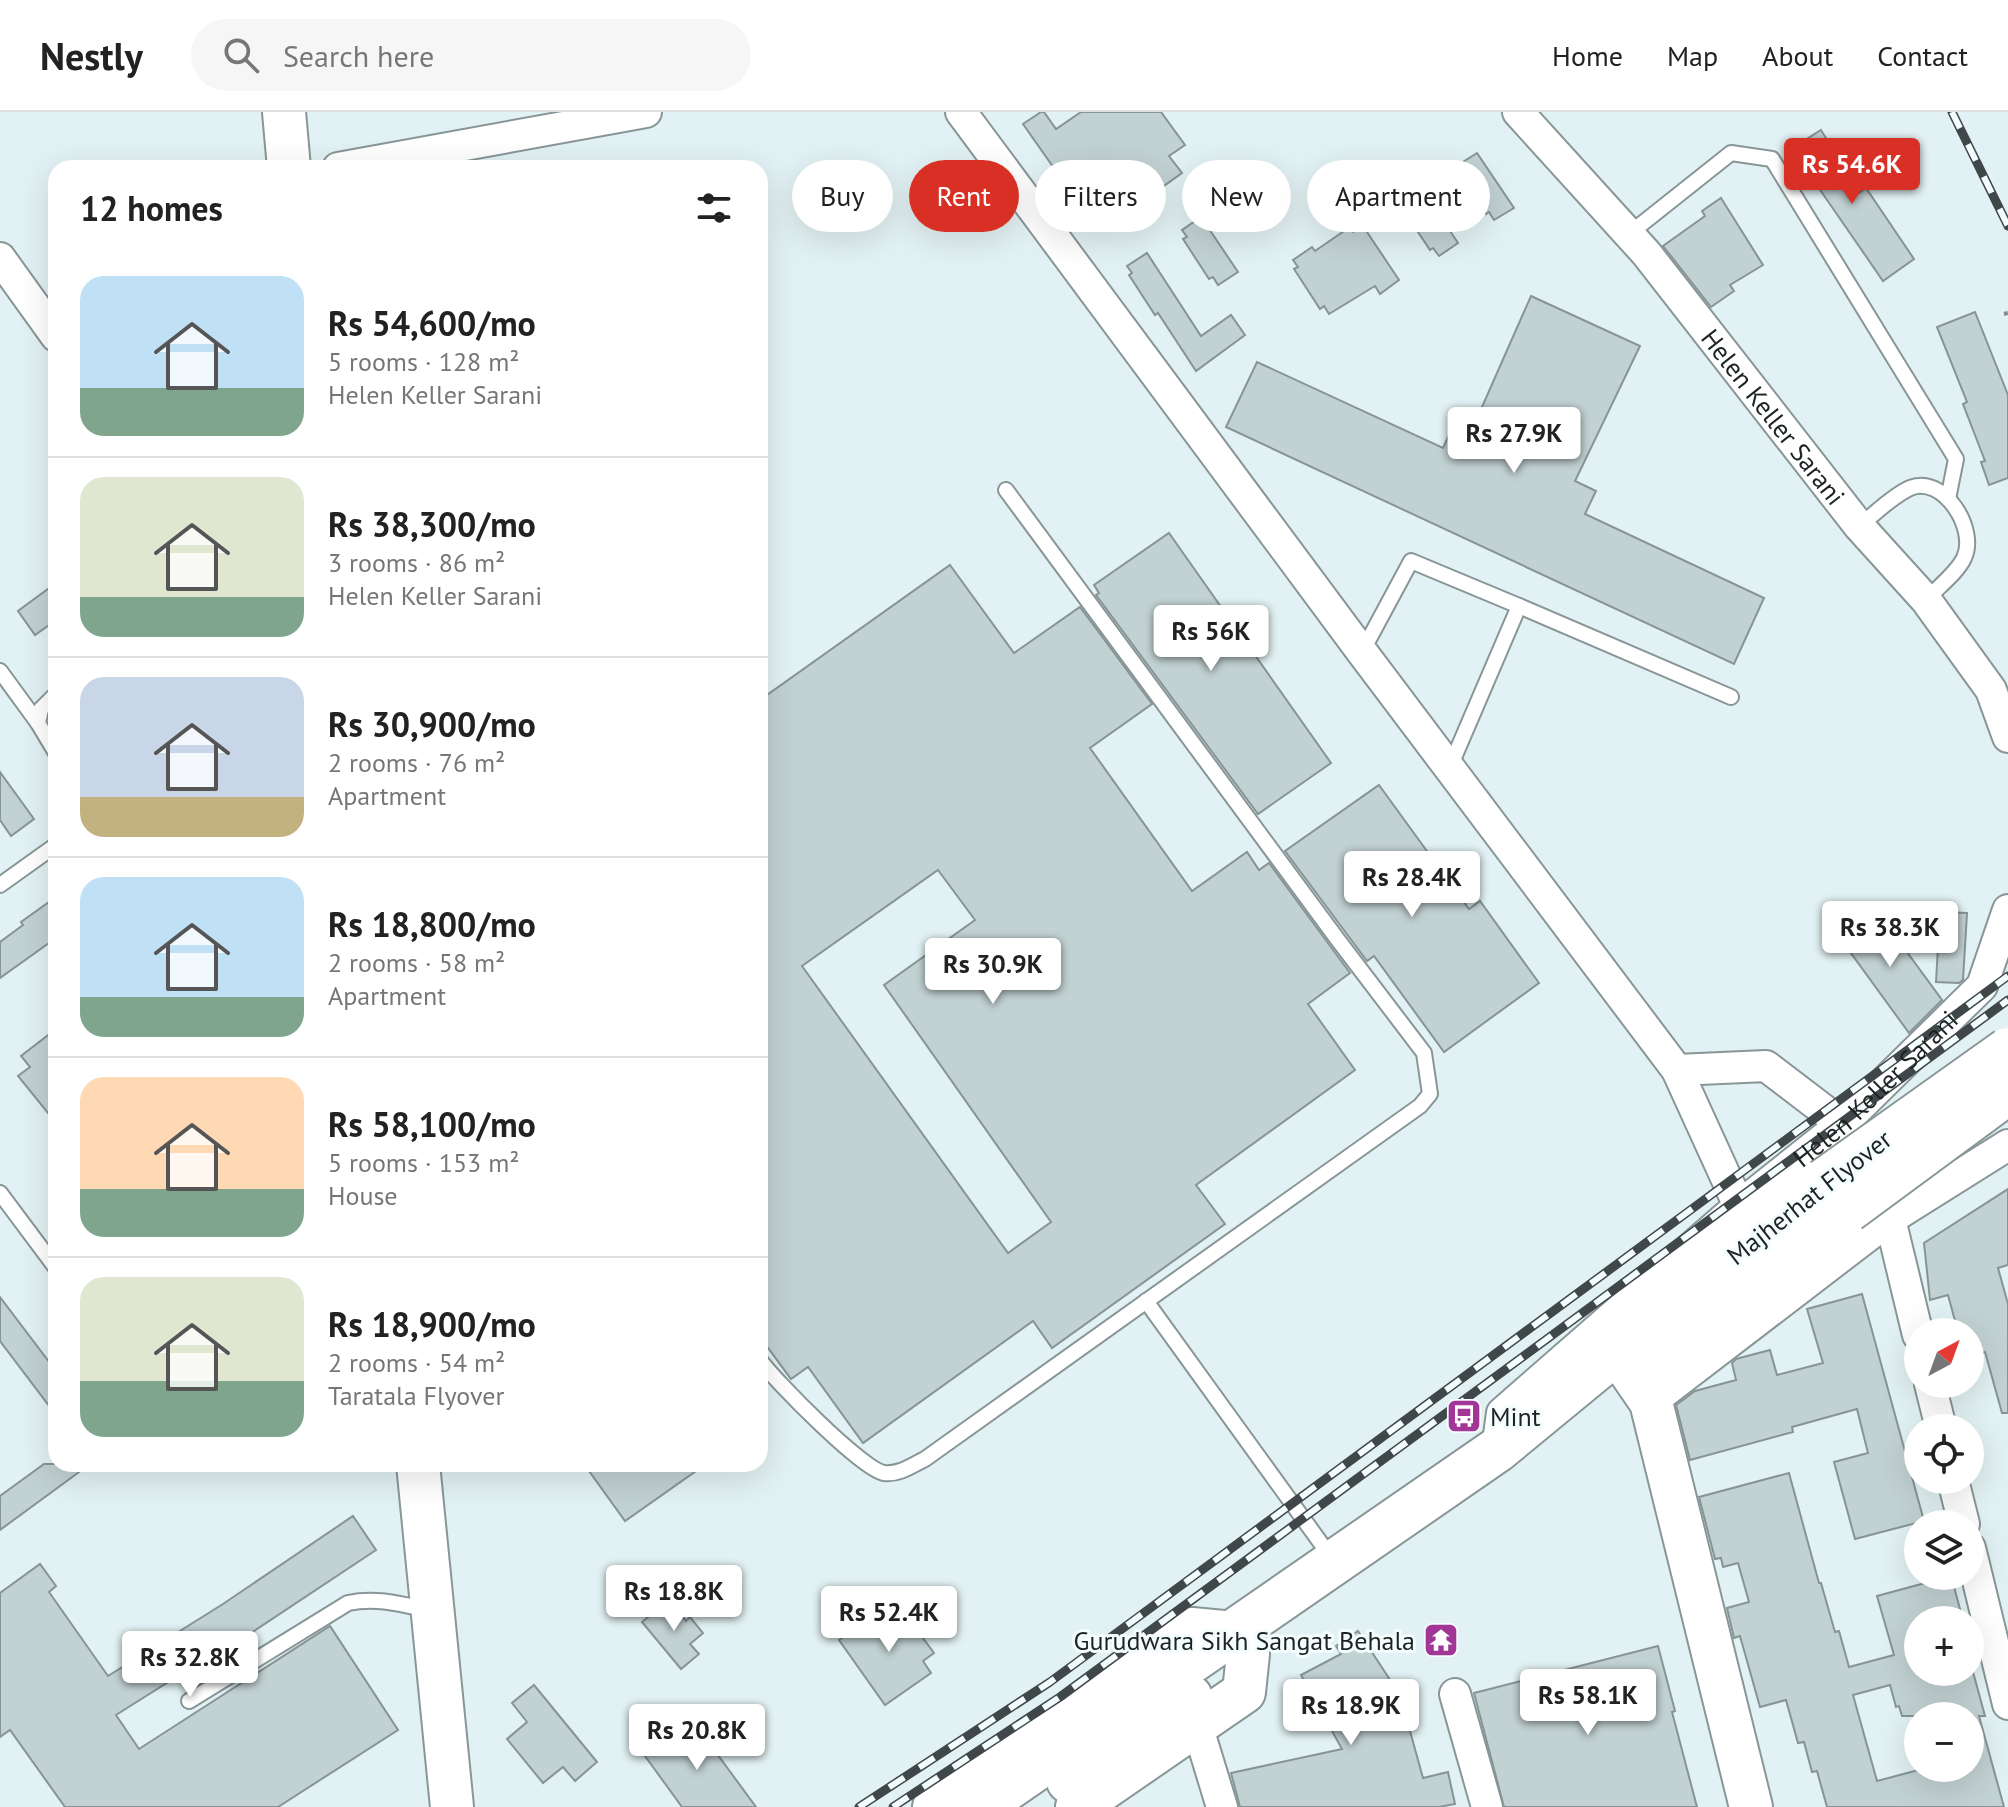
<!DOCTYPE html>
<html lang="en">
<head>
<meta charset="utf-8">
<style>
	:root { --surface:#fff; --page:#f6f6f6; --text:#222; --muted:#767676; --line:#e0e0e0; --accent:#d93025 }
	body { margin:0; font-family:"PT Sans",sans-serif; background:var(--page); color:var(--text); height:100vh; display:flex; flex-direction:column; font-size:30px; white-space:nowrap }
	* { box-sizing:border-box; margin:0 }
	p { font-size:26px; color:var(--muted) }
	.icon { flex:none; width:44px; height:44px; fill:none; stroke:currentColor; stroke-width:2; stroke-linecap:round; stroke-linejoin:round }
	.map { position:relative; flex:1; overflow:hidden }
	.sheet { position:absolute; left:48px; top:48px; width:720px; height:1312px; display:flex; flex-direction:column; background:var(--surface); border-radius:24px; box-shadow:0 8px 32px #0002 }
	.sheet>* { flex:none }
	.hud { position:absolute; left:792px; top:48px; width:760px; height:72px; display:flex; gap:16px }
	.needle { width:52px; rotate:41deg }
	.tools { position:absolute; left:1904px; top:1206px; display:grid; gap:16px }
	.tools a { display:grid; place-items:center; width:80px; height:80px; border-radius:50%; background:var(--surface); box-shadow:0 8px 32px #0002; font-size:40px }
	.price { position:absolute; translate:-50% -68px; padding:0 18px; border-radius:8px; background:#fff; color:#222; font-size:26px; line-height:52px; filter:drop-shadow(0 2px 4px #0008) }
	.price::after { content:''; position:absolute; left:50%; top:48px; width:24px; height:18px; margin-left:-12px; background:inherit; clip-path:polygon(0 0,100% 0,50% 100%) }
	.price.active { background:var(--accent); color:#fff }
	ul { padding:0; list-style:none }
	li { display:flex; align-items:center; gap:24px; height:200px; padding:0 32px }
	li+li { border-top:2px solid var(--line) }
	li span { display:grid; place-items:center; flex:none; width:224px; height:160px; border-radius:24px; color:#555 }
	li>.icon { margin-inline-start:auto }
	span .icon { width:96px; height:96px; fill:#fffc; stroke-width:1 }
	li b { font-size:34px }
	h2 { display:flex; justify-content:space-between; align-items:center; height:96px; padding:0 32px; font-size:34px }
	.pill { padding:0 28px; border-radius:36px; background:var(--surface); box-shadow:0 8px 32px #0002; font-size:28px; line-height:72px }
	.pill.active { background:var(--accent); color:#fff }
	header { display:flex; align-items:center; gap:48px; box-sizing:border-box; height:112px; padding:0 40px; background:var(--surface); border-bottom:2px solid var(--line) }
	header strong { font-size:38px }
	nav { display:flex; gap:44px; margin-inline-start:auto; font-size:28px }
	.search { width:560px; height:72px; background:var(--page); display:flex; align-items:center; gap:20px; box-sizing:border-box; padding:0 28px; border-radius:44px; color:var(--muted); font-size:30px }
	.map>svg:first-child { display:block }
</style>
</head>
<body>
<header>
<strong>Nestly</strong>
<div class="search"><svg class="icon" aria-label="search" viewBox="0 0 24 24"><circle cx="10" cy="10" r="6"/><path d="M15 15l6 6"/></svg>Search here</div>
<nav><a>Home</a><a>Map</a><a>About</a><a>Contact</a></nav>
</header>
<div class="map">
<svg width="2008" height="1695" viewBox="0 0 2008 1695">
	<rect width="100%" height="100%" fill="#e2f1f3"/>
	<g fill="#c2d1d2" stroke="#869496" stroke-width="2" fill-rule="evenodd">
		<polygon points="1041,0 1044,0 1056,17 1081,0 1161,0 1185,33 1169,44 1182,61 1161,76 1146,55 1105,84 1117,101 1096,116 1023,12"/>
		<polygon points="1821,18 1859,81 1866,76 1914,147 1883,169 1816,72 1810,75 1788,39"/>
		<polygon points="1477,41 1514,96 1494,108 1489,100 1486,102 1459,63 1463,61 1458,53"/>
		<polygon points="1422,77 1458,131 1439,144 1433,136 1430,138 1404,99 1408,97 1402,89"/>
		<polygon points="1721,86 1763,153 1730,173 1734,179 1711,195 1663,134 1705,104 1702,99"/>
		<polygon points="1201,105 1238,160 1218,173 1213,165 1209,167 1183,127 1187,125 1182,118"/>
		<polygon points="1363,114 1399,168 1380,182 1375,174 1329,202 1324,194 1320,197 1294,157 1298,155 1293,148 1312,135 1315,139 1350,115 1353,120"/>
		<polygon points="1147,141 1201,224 1231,203 1245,223 1196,259 1158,201 1155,203 1129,163 1132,161 1127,154"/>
		<polygon points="1531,184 1640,234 1575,369 1596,379 1585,402 1764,486 1734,552 1226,315 1257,250 1443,336 1454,312 1471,320"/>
		<polygon points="1975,200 2008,283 2008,366 1989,373 1981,350 1985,349 1963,292 1967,290 1937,215"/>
		<polygon points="1169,421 1331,651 1258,702 1096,483 1099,481 1094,473"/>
		<path d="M950 453 1014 541 1080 495 1152 592 1090 636 1192 779 1247 740 1259 758 1269 751 1350 861 1308 892 1355 958 1196 1073 1225 1112 1052 1236 1033 1209 863 1331 808 1255 791 1267 760 1225V588ZM938 758 975 808 884 873 1051 1110 1008 1141 802 854Z"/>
		<polygon points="56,471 56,508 35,523 18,499"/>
		<polygon points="0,660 34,707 11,724 0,708"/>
		<polygon points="1379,673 1469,797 1480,789 1539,871 1444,940 1374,844 1367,849 1285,739"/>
		<polygon points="56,785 56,826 0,866 0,830 23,813 21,810"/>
		<polygon points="1874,795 1942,888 1909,921 1837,822"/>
		<polygon points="1940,800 1967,801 1963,868 1959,871 1936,870"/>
		<polygon points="56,917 56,1011 18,964 30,955 21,944"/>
		<polygon points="2008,1077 2008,1153 1998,1156 2008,1192 2008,1301 2002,1301 1985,1240 1970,1244 1970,1220 1958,1220 1948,1183 1930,1188 1924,1131"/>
		<polygon points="1862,1182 1924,1409 1855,1427 1834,1350 1868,1341 1857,1297 1792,1315 1793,1320 1690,1348 1676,1293 1695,1279 1736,1268 1732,1251 1736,1247 1770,1238 1777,1263 1823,1251 1807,1197"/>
		<polygon points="0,1185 56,1259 56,1303 0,1229"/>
		<polygon points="44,1352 90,1352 0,1418 0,1384"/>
		<polygon points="584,1352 706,1352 625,1409"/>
		<path d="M1789 1361 1819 1471H1821L1835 1520 1839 1519 1849 1555 1894 1543 1877 1484 1951 1464 1963 1508H1918V1560H1973L1985 1604H1979L2004 1695H1827L1817 1659 1812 1660 1804 1630 1798 1631 1786 1588 1760 1595 1740 1524 1734 1526 1727 1496 1749 1490 1738 1451 1723 1455 1721 1446 1715 1447 1699 1385ZM1890 1573 1896 1595 1899 1594 1902 1604H1970V1656H1926L1877 1669 1853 1583Z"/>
		<polygon points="353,1404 376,1438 245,1525 243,1523 116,1603 139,1637 330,1514 398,1618 278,1695 65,1695 10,1618 0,1625 0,1481 40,1452 56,1474 49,1480 108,1564 223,1492"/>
		<polygon points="668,1488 686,1509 690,1505 703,1521 690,1532 699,1542 681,1557 642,1510"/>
		<polygon points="886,1496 893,1506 903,1499 934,1541 923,1549 931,1561 885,1593 839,1528"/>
		<polygon points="1358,1519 1400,1583 1423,1666 1448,1660 1455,1692 1439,1695 1240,1695 1231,1661 1342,1637 1301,1563 1341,1542 1336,1534"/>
		<polygon points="1658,1534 1675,1599 1672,1600 1697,1695 1504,1695 1474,1581"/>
		<polygon points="534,1573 597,1650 575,1669 563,1655 543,1671 507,1627 527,1610 512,1591"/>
		<polygon points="693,1609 756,1695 682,1695 645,1644"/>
	</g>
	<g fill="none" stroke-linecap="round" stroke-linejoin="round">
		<g stroke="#889698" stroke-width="18">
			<g id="lane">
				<polyline points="1629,122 1731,41 1772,47 1956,347 1948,387"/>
				<path d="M1859 414C1875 402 1892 384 1910 376 1943 362 1978 417 1964 446 1957 461 1938 475 1926 488"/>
				<polyline points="1519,494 1731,585"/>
				<polyline points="1362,540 1411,449 1519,494 1450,655"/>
				<polyline points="0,559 38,611"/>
				<polyline points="56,582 41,597 38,611 56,641"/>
				<polyline points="0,773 56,733"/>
				<polyline points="0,1081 56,1156"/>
				<polyline points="1146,1189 1333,1448"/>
				<path d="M760 1248C775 1269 863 1358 884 1361 899 1363 913 1353 925 1347L1420 994 1430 982 1424 941 1338 828 1006 378"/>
				<path d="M189 1589 348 1491C376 1485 401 1492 428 1498"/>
			</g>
		</g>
		<g stroke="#889698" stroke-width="34">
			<g id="street">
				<polyline points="961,0 1362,540 1677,958 1739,1094"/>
				<path id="s1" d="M1518 0 1646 141 1859 414 1926 488 1991 578 2008 625"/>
				<polyline points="338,56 646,0"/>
				<polyline points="0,146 56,224"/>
				<polyline points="1677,958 1766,954 1842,1012 1851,1030"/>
				<polyline points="1883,1094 1890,1107 1918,1223"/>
				<polyline points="1930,1272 1941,1316"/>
				<polyline points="1651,1290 1890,1107 2008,1033"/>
				<path id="s2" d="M1497 1338 1502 1301 1739 1094 1842 1012 1982 874 2008 798"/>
				<polyline points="1953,1368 1964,1412"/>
				<polyline points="1970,1436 2008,1592"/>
				<polyline points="1455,1582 1487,1695"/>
				<polyline points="1197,1613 1222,1695"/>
			</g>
		</g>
		<g stroke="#889698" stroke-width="46">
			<g id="secondary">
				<polyline points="284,0 289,56"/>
				<polyline points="1616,1239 1651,1290 1751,1695"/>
				<polyline points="418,1352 452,1695"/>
				<polyline points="934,1695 1192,1517 1234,1521"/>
				<polyline points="1077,1695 1244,1580 1248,1542"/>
			</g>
		</g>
		<g stroke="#889698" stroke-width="48">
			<g id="highway">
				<polyline points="1646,1252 1848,1098"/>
				<polyline points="1069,1669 1190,1585"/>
				<polyline points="980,1695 1497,1338 1824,1069"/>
			</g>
		</g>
		<polyline stroke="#838d8e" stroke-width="4" stroke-dasharray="4 4" stroke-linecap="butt" points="2004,202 2008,201"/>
		<use href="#lane" stroke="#fff" stroke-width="14"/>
		<use href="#street" stroke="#fff" stroke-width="30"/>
		<use href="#secondary" stroke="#fff" stroke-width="42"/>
		<use href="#highway" stroke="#fff" stroke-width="44"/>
		<g stroke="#404748" stroke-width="9">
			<g id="rail">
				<polyline points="1952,0 2008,114"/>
				<polyline points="859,1695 1050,1570 2008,864"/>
				<polyline points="893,1695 1060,1585 2008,888"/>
			</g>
		</g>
		<use href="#rail" stroke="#f4fdfe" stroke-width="6" stroke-dasharray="18" stroke-linecap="butt"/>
		<g stroke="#889698" stroke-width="48" stroke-linecap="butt">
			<g id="highway-bridge">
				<polyline points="1824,1069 2008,938"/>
				<polyline points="1848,1098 2008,980"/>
			</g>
		</g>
		<use href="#highway-bridge" stroke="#fff" stroke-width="44"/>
	</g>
	<defs>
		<g id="bus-square" transform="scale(1.8)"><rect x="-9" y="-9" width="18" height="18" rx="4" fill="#a13697" stroke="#f4fdfe"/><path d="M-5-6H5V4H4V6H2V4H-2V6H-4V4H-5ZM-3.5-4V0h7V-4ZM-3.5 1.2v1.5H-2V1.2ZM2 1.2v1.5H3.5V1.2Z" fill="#fff"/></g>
		<g id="temple-square" transform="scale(1.8)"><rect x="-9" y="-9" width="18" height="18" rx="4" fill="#a13697" stroke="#f4fdfe"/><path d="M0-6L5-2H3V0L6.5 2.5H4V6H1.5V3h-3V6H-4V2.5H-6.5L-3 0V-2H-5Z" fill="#fff"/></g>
	</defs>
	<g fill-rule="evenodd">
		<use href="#bus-square" x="1464" y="1304"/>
		<use href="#temple-square" x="1441" y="1528"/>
	</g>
	<g text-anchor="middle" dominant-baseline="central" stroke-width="6" stroke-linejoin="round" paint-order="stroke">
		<g font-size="26" fill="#1d2323" stroke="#f4fdfe">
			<text stroke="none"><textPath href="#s1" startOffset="398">Helen Keller Sarani</textPath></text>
			<text stroke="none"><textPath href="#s2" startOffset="532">Helen Keller Sarani</textPath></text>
			<text transform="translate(1809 1085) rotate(-38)">Majherhat Flyover</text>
		</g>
		<g font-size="26" fill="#1d2323" stroke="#f4fdfe" text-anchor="start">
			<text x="1490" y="1304">Mint</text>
			<text x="1415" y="1528" text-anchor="end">Gurudwara Sikh Sangat Behala</text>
		</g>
	</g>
</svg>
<div class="tools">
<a><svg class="needle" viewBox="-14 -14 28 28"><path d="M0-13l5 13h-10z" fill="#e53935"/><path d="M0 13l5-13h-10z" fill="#767676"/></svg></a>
<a><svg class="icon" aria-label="locate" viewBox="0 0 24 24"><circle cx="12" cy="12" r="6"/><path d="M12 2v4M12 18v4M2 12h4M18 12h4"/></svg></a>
<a><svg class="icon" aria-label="layers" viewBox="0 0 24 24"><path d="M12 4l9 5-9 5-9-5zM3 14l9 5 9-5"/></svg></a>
<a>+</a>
<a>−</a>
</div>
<b class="price active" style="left:1852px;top:94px">Rs 54.6K</b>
<b class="price" style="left:1514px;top:363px">Rs 27.9K</b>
<b class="price" style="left:1211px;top:561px">Rs 56K</b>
<b class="price" style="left:1412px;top:807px">Rs 28.4K</b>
<b class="price" style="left:1890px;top:857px">Rs 38.3K</b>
<b class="price" style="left:993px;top:894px">Rs 30.9K</b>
<b class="price" style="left:674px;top:1521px">Rs 18.8K</b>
<b class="price" style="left:889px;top:1542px">Rs 52.4K</b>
<b class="price" style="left:190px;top:1587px">Rs 32.8K</b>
<b class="price" style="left:1588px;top:1625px">Rs 58.1K</b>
<b class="price" style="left:1351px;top:1635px">Rs 18.9K</b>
<b class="price" style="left:697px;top:1660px">Rs 20.8K</b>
<div class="hud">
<a class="pill">Buy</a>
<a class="pill active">Rent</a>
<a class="pill">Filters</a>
<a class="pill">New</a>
<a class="pill">Apartment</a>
</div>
<section class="sheet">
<h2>12 homes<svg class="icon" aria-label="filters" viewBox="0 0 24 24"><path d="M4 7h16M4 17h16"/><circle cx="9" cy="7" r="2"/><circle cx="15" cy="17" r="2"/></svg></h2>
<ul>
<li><span style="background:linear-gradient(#bfe0f5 70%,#7fa58c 0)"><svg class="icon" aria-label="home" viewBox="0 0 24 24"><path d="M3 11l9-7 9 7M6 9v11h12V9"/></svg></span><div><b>Rs 54,600/mo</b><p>5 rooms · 128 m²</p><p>Helen Keller Sarani</p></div></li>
<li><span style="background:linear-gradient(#dfe7d0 75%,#7fa58c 0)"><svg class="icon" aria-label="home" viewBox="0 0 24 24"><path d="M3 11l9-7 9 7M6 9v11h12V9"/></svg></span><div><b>Rs 38,300/mo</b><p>3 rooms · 86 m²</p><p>Helen Keller Sarani</p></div></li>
<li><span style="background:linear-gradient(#c9d6e8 75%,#c2b280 0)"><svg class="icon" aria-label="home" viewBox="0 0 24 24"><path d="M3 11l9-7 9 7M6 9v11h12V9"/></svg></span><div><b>Rs 30,900/mo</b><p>2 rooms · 76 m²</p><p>Apartment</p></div></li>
<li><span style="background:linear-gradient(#bfe0f5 75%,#7fa58c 0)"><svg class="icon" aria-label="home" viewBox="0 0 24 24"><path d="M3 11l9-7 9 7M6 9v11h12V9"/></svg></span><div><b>Rs 18,800/mo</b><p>2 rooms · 58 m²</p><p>Apartment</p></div></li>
<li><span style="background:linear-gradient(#ffd9b3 70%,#7fa58c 0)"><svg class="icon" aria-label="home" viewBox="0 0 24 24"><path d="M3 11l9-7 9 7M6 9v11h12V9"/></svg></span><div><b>Rs 58,100/mo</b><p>5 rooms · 153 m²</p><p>House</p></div></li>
<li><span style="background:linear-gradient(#dfe7d0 65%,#7fa58c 0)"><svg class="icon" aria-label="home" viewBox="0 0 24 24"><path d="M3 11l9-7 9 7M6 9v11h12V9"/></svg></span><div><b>Rs 18,900/mo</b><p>2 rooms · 54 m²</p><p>Taratala Flyover</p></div></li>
</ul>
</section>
</div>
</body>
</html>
